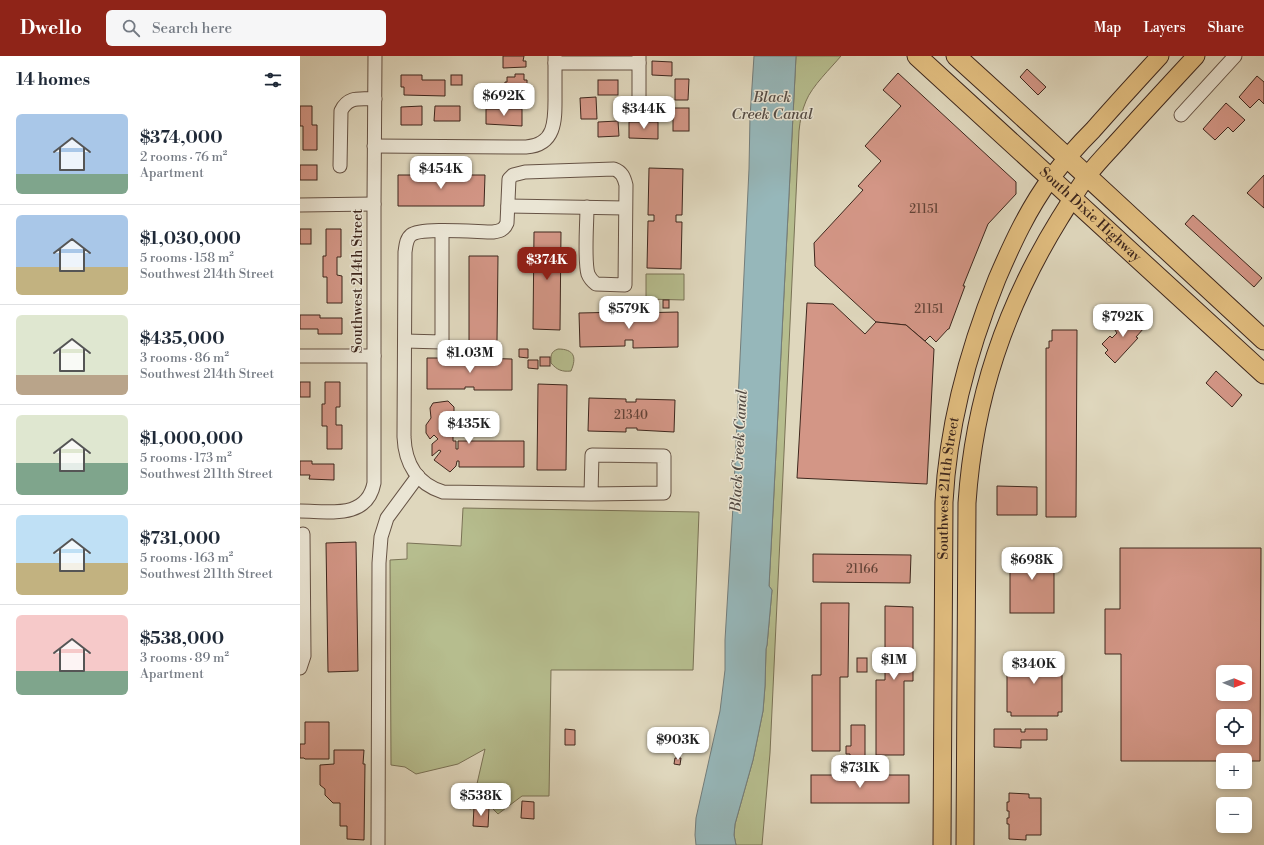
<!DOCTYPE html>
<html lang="en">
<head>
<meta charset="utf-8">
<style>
	:root { --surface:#fff; --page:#f6f6f7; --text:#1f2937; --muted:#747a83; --line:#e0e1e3; --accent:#8f2418 }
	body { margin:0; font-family:"Libre Bodoni",serif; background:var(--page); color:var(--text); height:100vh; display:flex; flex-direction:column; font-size:15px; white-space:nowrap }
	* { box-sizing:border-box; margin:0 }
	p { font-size:13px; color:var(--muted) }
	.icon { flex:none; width:22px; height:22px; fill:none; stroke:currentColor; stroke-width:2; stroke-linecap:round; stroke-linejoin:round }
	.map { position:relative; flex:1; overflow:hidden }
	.side { display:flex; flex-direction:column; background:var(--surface); width:300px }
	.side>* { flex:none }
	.needle { width:26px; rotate:91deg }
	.tools { position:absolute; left:916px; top:609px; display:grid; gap:8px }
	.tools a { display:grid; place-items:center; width:36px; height:36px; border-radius:6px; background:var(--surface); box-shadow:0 2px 6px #0003; font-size:20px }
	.price { position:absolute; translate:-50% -34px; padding:0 9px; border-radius:8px; background:#fff; color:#222; font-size:13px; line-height:26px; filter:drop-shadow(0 1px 2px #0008) }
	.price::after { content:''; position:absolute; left:50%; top:24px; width:12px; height:9px; margin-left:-6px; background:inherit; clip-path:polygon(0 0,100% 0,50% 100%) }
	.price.on { background:var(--accent); color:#fff }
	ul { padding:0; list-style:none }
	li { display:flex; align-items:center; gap:12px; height:100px; padding:0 16px }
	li+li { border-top:1px solid var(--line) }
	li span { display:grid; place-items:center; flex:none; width:112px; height:80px; border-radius:6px; color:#555 }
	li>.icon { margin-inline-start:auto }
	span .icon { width:48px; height:48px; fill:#fffc; stroke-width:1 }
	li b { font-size:17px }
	h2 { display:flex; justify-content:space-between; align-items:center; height:48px; padding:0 16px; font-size:17px }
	header { display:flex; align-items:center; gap:24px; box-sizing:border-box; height:56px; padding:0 20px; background:var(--accent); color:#fff }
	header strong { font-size:19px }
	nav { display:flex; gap:22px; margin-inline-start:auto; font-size:14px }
	.search { width:280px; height:36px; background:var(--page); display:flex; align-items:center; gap:10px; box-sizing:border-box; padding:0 14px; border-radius:6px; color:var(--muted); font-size:15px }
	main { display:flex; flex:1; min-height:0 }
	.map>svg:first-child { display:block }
</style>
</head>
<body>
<header>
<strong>Dwello</strong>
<div class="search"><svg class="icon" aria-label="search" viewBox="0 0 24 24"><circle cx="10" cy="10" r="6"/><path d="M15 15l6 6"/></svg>Search here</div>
<nav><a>Map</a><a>Layers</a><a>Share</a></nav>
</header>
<main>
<section class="side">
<h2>14 homes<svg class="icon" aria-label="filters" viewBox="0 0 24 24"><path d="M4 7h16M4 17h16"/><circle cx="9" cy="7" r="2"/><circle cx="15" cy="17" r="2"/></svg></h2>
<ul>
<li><span style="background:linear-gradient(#a9c7e8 75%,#7fa58c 0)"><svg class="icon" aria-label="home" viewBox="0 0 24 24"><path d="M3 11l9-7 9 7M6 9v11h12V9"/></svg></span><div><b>$374,000</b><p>2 rooms · 76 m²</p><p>Apartment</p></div></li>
<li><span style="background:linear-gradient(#a9c7e8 65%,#c2b280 0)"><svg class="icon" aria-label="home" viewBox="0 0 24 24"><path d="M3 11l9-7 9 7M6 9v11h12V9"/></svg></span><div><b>$1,030,000</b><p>5 rooms · 158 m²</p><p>Southwest 214th Street</p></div></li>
<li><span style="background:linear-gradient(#dfe7d0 75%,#b9a48a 0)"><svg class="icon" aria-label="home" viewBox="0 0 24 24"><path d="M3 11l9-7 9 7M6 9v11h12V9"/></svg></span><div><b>$435,000</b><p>3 rooms · 86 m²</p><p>Southwest 214th Street</p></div></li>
<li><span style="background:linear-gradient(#dfe7d0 60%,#7fa58c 0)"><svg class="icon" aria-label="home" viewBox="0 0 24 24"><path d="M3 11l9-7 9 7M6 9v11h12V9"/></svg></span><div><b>$1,000,000</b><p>5 rooms · 173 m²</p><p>Southwest 211th Street</p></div></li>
<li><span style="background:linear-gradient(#bfe0f5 60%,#c2b280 0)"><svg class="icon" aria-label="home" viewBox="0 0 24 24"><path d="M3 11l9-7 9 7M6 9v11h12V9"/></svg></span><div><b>$731,000</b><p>5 rooms · 163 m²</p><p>Southwest 211th Street</p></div></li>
<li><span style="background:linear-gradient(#f6c9c9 70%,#7fa58c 0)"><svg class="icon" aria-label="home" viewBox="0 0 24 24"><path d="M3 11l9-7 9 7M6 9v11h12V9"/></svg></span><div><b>$538,000</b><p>3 rooms · 89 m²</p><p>Apartment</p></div></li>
</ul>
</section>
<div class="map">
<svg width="964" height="789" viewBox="0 0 964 789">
	<rect width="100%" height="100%" fill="#dfd7bd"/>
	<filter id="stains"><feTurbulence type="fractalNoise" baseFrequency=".005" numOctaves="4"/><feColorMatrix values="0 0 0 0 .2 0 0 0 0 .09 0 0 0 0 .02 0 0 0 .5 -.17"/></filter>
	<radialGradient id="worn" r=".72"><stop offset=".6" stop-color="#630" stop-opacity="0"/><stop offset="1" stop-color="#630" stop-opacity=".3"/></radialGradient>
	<g fill="#b6bd8e" stroke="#7a7256">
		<path d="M496 0H541C531 12 512 30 506 45 502 54 500 65 499 75L470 697 462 789H436L434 779 435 768 453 704 463 655 465 630 466 593 467 589 472 534 469 530 473 455Z"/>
		<polygon points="346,218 384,218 384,244 346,243"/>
		<path d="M258 293C274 293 277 301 271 315 262 316 257 314 251 307 251 300 250 296 258 293Z"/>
		<polygon points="163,452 399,456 393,614 251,614 249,740 222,740 198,758 190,750 173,749 171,753 156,750 157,731 176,732 185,693 158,708 116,718 105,711 91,709 90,504 107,503 107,487 161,490"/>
	</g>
	<polygon fill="#96b7ba" stroke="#737d7b" points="454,0 496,0 473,455 469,530 472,534 467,589 466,593 465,630 463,655 453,704 435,768 434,779 436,789 396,789 395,779 396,762 420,655 425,614 425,584 433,450 449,113 450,61"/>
	<g fill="#d39686" stroke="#3e271d" fill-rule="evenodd">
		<polygon points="203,0 224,0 223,5 226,5 226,11 203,12"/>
		<polygon points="352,5 372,6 372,20 352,19"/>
		<polygon points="727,13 746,31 738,39 720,21"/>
		<polygon points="598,17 716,126 716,138 688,168 663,230 665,230 649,273 648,273 636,286 630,280 625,285 606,269 576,266 515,210 514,187 563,134 558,130 581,105 565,90 601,50 583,34"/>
		<polygon points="215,18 224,18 224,24 227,24 227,36 224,36 224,41 207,41 207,34 204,34 205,26 207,26 207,21 215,21"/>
		<polygon points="101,19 122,19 122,24 145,24 145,40 104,39 104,31 101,31"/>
		<rect x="151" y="19" width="11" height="10"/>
		<polygon points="957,20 964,26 964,48 959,43 950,52 939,41"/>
		<polygon points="375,23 389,23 388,44 375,44"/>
		<rect x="298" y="24" width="20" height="15"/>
		<polygon points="296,41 297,63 281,63 280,42"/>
		<polygon points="926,47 945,64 933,76 928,71 915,84 903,73"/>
		<polygon points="0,50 12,50 12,69 17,69 17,94 3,94 3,70 0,70"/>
		<polygon points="122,50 122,69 101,69 101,51"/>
		<polygon points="135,50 160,50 160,65 134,65"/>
		<rect x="373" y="52" width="16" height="23"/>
		<polygon points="186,53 222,53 222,70 186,68"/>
		<polygon points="318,65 319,80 298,81 298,66"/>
		<polygon points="329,66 358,66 358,83 329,82"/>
		<rect x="0" y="109" width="17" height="15"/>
		<polygon points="349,112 383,113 382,159 376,159 376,166 382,166 381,213 347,212 348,165 354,165 354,159 348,159"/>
		<polygon points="98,119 185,119 184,150 98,150"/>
		<polygon points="964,119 964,152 947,137"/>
		<polygon points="893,159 962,222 954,231 885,168"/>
		<rect x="0" y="173" width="11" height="15"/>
		<polygon points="26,173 41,173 41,201 37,201 37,219 42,220 42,247 27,247 27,221 23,221 23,200 26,200"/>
		<polygon points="234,176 261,176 260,274 233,273"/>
		<polygon points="169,200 198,200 197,285 169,285"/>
		<rect x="363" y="244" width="6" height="8"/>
		<polygon points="507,247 533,248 565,278 576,266 606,269 634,293 627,428 497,422"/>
		<polygon points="326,256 326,262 334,262 334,257 378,256 378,291 333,292 333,284 325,284 325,290 280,291 279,257"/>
		<polygon points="829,258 844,272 836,281 838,282 815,307 805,297 808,294 802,288 810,280 812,282 817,277 815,274"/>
		<polygon points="0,259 20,259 20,262 42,262 42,278 18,278 18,273 0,273"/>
		<polygon points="752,274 777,274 776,461 746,461 746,292 749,292 749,285 752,285"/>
		<polygon points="219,293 228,293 228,302 219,301"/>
		<rect x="240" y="301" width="10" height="9"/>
		<polygon points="127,302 165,302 165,305 175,305 175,302 212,303 212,334 174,334 174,331 165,331 165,333 127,333"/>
		<polygon points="228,304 238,304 238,313 228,312"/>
		<polygon points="916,315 942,339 932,351 906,327"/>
		<rect x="0" y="326" width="10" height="15"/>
		<polygon points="25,326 40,326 40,351 36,351 36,369 42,369 42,393 27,393 27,370 22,370 22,348 25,348"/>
		<polygon points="238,328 267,329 266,414 237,414"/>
		<polygon points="289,342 326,343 326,346 336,346 336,343 375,344 374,376 337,374 337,372 326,372 326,376 288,375"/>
		<polygon points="148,345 154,351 154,362 148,368 141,368 142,376 148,376 153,380 153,385 156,385 156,393 158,393 158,385 224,385 224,411 159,411 159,405 157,405 156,410 150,416 134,404 141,395 139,394 132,400 132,388 138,383 134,379 130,383 126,377 126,369 131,362 130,352 133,347"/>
		<polygon points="0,405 12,405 12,408 34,408 34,424 9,423 10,419 0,419"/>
		<polygon points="697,430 737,431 737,459 697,459"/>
		<polygon points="56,486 58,615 28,616 26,487"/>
		<path d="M820 492H961L960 705H821V598H805V553H820ZM923 616H945V638H923ZM923 660H945V682H923Z"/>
		<rect x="710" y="493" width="44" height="64"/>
		<polygon points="513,498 611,499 610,527 513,526"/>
		<polygon points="521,547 549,547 548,621 540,621 540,695 512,695 512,619 521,619"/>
		<polygon points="585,550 613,551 613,625 604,625 604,699 576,699 576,624 585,624"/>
		<polygon points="711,598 757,599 758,602 762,602 762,656 758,656 758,660 711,660 711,656 707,656 707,603 711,603"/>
		<rect x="557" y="602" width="10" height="14"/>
		<polygon points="5,666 29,666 29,703 5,703 4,702 0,702 0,688 5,688"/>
		<polygon points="551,669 565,669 565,703 550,703 550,698 546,698 546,690 551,690"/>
		<polygon points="265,673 275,674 275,689 265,689"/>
		<polygon points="694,673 721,673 721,676 725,676 725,673 747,673 747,684 721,684 721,692 694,691"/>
		<polygon points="34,694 64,694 63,708 65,708 64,784 47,783 47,770 40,770 40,747 33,747 25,739 25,733 20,729 20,709 34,708"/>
		<polygon points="375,702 381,702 380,709 374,708"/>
		<rect x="511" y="719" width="98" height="28"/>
		<polygon points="709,737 729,738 729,742 741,742 741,779 726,779 726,784 709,783 709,768 707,768 707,762 709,762 709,755 707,755 707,746 709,746"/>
		<polygon points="222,745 234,746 234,763 221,762"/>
		<polygon points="174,751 189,752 188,771 173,770"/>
	</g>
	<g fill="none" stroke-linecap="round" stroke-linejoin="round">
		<g stroke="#665345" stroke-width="15">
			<g id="minor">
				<polyline points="255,7 339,7"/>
				<polyline points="339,52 339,0"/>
				<polyline points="881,59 935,0"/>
				<path d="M74 90 226 91C257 89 255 62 255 38 255 25 255 13 255 0"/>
				<path d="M40 110 41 55C48 40 59 43 75 43"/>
				<polyline points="0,149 74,148"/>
				<polyline points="208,150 325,152"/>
				<path d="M287 151C287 167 284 205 288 218 290 223 292 225 296 228L325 229 326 129C324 121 322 116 314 113L225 116 213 119 209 123 207 167C204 174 200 175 193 176 178 176 121 171 111 179 106 183 106 190 105 196L104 381C105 407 117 428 143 436L291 438 364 437V400L292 399 291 438"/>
				<polyline points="105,285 142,286 142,175"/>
				<polyline points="0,300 74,300"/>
				<path d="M0 455C28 455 67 464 74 427V148L75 0"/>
				<polyline points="0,612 4,600 3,478"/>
				<polyline points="78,789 79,507 81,481 87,462 118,420"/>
			</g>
		</g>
		<g stroke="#3e271d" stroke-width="19">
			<g id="major">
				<path id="s1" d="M642 789 644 446C648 369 668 295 697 223 712 188 728 153 751 122 764 105 778 89 793 74 815 49 837 25 860 0"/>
				<path d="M665 789 667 447C674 343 705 251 760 162 769 148 778 132 788 119 797 107 808 96 818 85 844 56 870 28 896 0"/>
			</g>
		</g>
		<g stroke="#3e271d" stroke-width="21">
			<g id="highway">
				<path id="s2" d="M617 0 964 318"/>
				<path d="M656 0C760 94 861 189 964 284"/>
			</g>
		</g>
		<use href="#minor" stroke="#eae5d4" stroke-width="13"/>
		<use href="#major" stroke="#e0bc7e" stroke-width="17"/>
		<use href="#highway" stroke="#e0bc7e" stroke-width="19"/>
	</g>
	<g text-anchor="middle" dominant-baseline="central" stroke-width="3" stroke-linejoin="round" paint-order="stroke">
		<g font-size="12" fill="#634337">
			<text x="624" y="153">21151</text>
			<text x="629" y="253">21151</text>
			<text x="331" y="359">21340</text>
			<text x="562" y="513">21166</text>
		</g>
		<g font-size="14" fill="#3e271d" stroke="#eae5d4">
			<text stroke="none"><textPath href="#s2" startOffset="235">South Dixie Highway</textPath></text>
			<text transform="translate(58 225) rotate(-90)">Southwest 214th Street</text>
			<text stroke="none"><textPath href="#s1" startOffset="357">Southwest 211th Street</textPath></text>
		</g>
		<g font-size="15" font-style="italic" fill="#544b44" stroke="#eae5d4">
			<text x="472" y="41">Black<tspan x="472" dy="17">Creek Canal</tspan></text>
			<text transform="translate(439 395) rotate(-87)">Black Creek Canal</text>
		</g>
	</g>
	<rect width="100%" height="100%" filter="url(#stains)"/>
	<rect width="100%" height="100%" fill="url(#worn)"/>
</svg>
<div class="tools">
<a><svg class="needle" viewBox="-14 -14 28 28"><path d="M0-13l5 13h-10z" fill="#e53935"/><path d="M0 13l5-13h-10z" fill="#747a83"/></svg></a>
<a><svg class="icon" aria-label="locate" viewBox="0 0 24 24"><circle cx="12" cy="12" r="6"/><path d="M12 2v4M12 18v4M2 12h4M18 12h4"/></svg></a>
<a>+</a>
<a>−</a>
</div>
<b class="price" style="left:204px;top:61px">$692K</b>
<b class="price" style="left:344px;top:74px">$344K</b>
<b class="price" style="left:141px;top:134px">$454K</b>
<b class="price on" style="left:247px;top:225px">$374K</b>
<b class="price" style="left:329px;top:274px">$579K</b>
<b class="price" style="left:823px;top:282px">$792K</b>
<b class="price" style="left:170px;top:318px">$1.03M</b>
<b class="price" style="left:169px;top:389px">$435K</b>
<b class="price" style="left:732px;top:525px">$698K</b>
<b class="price" style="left:594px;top:625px">$1M</b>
<b class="price" style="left:734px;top:629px">$340K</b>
<b class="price" style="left:378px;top:705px">$903K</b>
<b class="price" style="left:560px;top:733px">$731K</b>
<b class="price" style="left:181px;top:761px">$538K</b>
</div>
</main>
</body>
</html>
